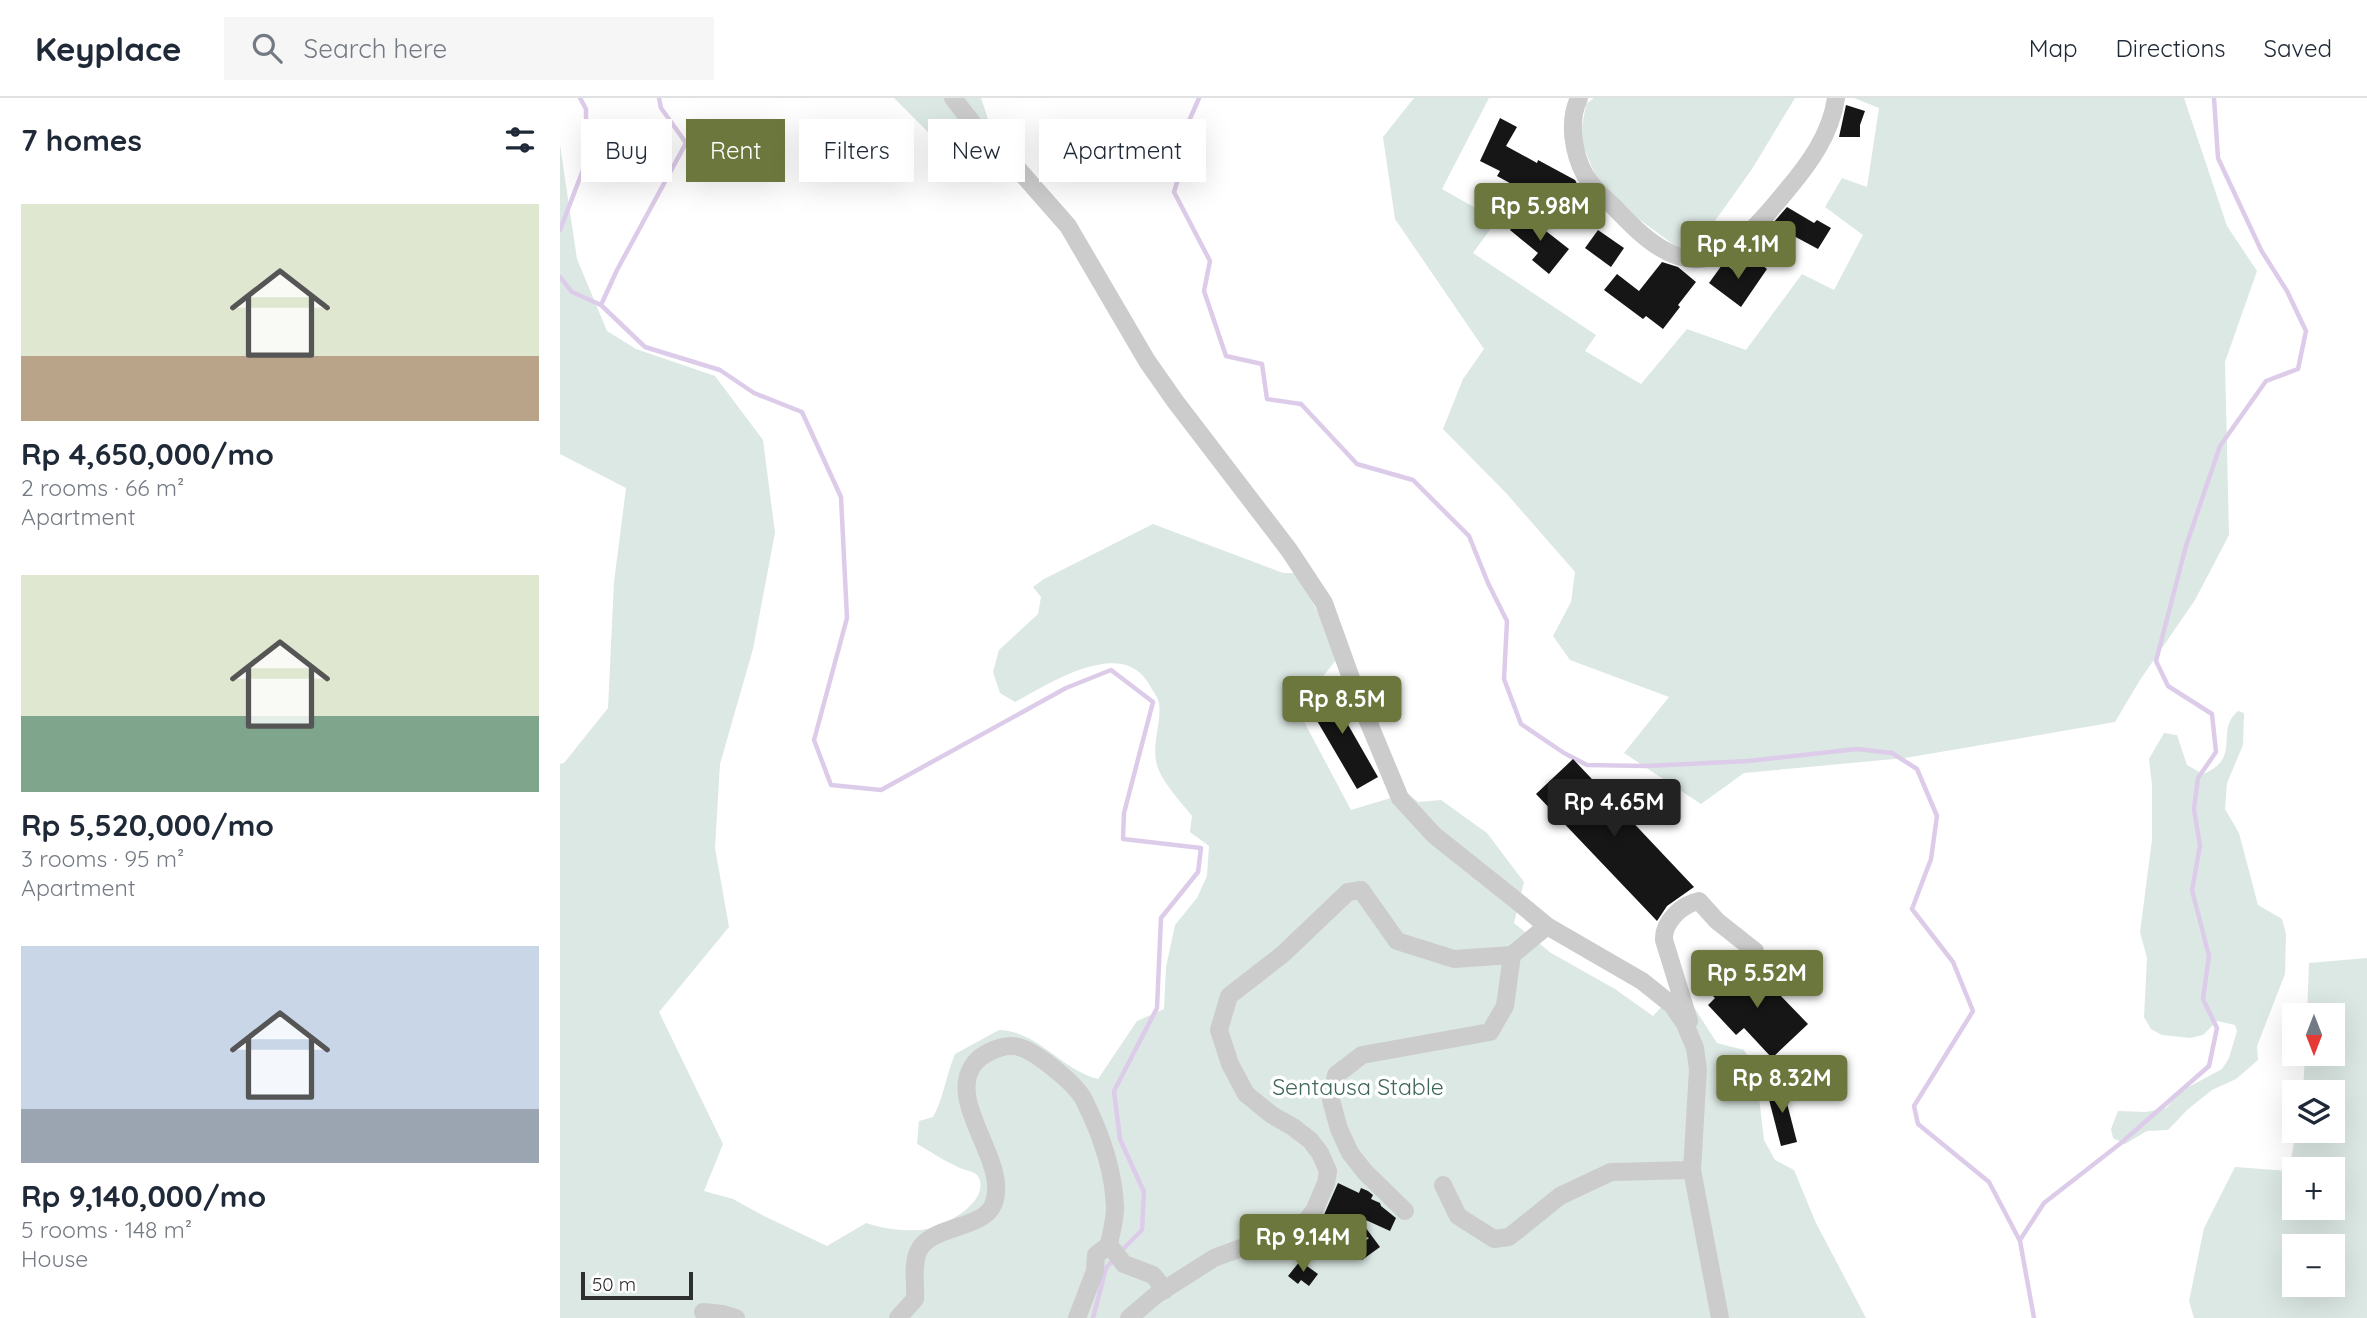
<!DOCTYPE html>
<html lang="en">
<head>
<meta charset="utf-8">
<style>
	:root { --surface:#fff; --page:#f6f6f7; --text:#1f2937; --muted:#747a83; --line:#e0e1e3; --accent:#6b773c }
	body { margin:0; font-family:Quicksand,sans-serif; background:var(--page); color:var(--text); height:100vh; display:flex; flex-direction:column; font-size:26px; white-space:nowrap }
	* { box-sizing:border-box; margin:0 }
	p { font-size:23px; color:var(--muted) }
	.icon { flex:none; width:38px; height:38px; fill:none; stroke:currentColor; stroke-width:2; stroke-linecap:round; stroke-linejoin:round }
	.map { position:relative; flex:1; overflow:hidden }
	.sheet { display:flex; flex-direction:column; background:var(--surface); width:560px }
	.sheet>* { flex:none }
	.top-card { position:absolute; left:21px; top:21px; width:665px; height:63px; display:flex; gap:14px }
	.needle { width:46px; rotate:180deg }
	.tools { position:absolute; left:1722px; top:905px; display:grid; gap:14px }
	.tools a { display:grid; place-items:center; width:63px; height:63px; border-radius:0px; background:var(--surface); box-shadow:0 7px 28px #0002; font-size:35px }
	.scale { position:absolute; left:21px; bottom:18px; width:112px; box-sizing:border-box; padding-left:7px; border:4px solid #2f2f2f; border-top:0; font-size:19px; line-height:24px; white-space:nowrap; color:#2f2f2f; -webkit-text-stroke:5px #fff; paint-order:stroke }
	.price { position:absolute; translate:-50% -60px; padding:0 16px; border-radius:7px; background:var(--accent); color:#fff; font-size:23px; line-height:46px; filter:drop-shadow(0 2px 4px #0008) }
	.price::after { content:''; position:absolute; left:50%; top:42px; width:21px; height:16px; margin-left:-10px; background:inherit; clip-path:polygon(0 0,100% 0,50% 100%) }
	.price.on { background:#222; color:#fff }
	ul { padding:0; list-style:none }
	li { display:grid; align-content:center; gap:14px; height:371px; padding:0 21px }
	li span { display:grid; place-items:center; height:217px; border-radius:0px; color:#555 }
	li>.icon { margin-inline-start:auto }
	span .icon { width:126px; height:126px; fill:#fffc; stroke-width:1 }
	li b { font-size:30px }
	h2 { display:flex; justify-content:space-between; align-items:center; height:84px; padding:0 21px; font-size:30px }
	.tag { padding:0 24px; border-radius:0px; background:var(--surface); box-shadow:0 7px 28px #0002; font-size:24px; line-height:63px }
	.tag.on { background:var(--accent); color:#fff }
	header { display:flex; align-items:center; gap:42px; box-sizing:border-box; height:98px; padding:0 35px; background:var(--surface); border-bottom:2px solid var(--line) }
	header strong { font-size:33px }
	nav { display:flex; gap:38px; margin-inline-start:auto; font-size:24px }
	.search { width:490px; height:63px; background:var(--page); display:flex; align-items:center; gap:18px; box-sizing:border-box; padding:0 24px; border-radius:0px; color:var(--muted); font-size:26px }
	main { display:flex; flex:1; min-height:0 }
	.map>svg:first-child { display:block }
</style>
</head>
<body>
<header>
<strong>Keyplace</strong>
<div class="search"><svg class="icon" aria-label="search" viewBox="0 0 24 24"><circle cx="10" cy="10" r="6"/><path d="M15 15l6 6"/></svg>Search here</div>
<nav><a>Map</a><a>Directions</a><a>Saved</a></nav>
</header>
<main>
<section class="sheet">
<h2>7 homes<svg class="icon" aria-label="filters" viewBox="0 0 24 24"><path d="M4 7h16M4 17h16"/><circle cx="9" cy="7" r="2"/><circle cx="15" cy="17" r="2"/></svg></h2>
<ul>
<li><span style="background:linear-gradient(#dfe7d0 70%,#b9a48a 0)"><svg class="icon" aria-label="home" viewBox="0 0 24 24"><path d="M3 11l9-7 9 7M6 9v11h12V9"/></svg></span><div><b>Rp 4,650,000/mo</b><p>2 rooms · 66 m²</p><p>Apartment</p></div></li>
<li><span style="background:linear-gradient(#dfe7d0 65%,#7fa58c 0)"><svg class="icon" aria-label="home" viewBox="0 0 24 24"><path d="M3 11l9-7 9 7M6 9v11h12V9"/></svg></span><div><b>Rp 5,520,000/mo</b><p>3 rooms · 95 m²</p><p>Apartment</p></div></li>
<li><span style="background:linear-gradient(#c9d6e8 75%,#9aa5b1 0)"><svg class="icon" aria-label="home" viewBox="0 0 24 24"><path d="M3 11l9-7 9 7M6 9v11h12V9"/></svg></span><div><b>Rp 9,140,000/mo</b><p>5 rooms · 148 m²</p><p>House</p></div></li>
</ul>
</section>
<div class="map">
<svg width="1807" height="1220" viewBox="0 0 1807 1220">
	<rect width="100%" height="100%" fill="#fff"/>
	<g fill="#dce8e4" fill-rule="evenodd">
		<polygon points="334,0 421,0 429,24 421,59 380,46"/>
		<polygon points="854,0 929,0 882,91 937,122 913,155 1036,237 1025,253 1081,286 1127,231 1186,252 1242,176 1274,192 1303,137 1265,109 1282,80 1307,89 1319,10 1294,0 1624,0 1667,128 1697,173 1665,264 1669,437 1635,502 1580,582 1555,624 1345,660 1184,675 1141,706 1064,655 1109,599 1010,562 993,538 1011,504 1015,474 946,395 883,331 903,281 924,251 835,121 823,39"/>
		<polygon points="1034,0 1235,0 1192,71 1142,141 1130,149 1118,150 1076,119 1038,84 1020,40 1026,6"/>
		<path d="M0 47 17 161 47 233 76 251 155 278 203 342 215 435 193 551 160 666 155 750 169 829 99 914 163 1046 144 1093 173 1101 204 1118 267 1148 306 1125C324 1131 341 1133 360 1132 380 1131 430 1106 419 1080 416 1073 407 1073 400 1070 386 1064 371 1054 357 1046L359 1023 373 1019C384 999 386 977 395 956L439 932C478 933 502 972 538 981L577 923 604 911 606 869 615 827 637 800 647 778 649 748 630 734 632 718C622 705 603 685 598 670 590 648 602 627 599 605 598 599 592 592 589 586 561 538 489 586 455 604L440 595 433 574 439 552 478 516 481 499 473 489 484 481 593 426 723 475H736L764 525 776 562 760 582 731 599 791 712 847 695 858 704 881 702 927 735 964 784 954 825 991 855 1055 891 1093 918 1114 895 1126 897 1157 945 1184 952 1188 959 1209 979 1198 991 1204 1042 1215 1062 1234 1072 1256 1125 1306 1220H0V666L4 665 48 610 54 484 66 390 0 356Z"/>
		<path d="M1678 613 1684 615 1683 647 1667 685 1665 711 1679 735 1698 807 1722 821 1726 836 1725 876 1697 948 1698 962 1676 981 1652 992 1627 1012 1608 1032 1587 1033 1565 1046 1553 1040 1551 1031 1558 1013 1586 1014 1606 1010 1623 992 1662 971 1669 960 1677 933 1675 927 1657 923 1643 937 1630 940 1602 937 1591 931 1584 919 1587 860 1580 834 1592 742V687L1589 661 1604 635 1617 637 1627 667 1643 676C1683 660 1654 633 1678 613Z"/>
		<path d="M1807 860V1220H1634L1629 1203 1644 1130 1675 1069 1729 1073 1736 1033 1773 1032V994H1743L1745 956H1773V917H1747L1749 865ZM1773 1071V1110H1734V1071ZM1773 1148V1186H1734V1148Z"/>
	</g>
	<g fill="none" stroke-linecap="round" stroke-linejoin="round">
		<g stroke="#ddcce9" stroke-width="4.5">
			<polyline points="99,0 101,10 126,45 57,172 41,207 85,249 160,272 194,295 242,314 281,399 287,520 254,642 271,687 321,692 506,590 551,572 593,604 564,715 563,741 641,750 638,774 601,820 597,910 554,993 560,1041 584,1094 582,1132 560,1154"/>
			<polyline points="639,0 619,46 620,75 614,94 650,163 644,193 666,258 702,266 707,301 741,306 797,366 853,382 909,438 928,485 947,523 944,581 961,626 1004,655 1027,667 1087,668 1188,663 1297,651 1332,655 1357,671 1377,718 1371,761 1352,811 1393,864 1413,913 1354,1008 1358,1026 1429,1084 1460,1143 1474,1220"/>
			<polyline points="0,132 26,64 26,11 20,0"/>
			<polyline points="0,179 12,194 41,207"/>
			<polyline points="1460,1142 1484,1105 1561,1045 1649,968 1657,930 1643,901 1649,858 1632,792 1640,748 1634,711 1638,680 1656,654 1652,616 1608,588 1596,563 1626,448 1660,348 1706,283 1738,271 1746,233 1727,193 1701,152 1658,60 1654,0"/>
			<polyline points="533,1220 546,1170 554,1161"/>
		</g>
	</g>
	<g fill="#161616">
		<polygon points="1286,7 1305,13 1300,27 1300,39 1279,39"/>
		<polygon points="940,20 957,29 946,48 977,65 978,62 1015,82 1021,93 1033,105 1021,127 1009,121 1010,118 937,78 940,73 920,63"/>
		<polygon points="1227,109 1254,125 1257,122 1271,130 1258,151 1232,137 1227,144 1207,132"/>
		<polygon points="964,116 1009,151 989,176 972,162 978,155 950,132"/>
		<polygon points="1038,132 1064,150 1051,169 1025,150"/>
		<polygon points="1193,160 1207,171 1181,209 1149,185 1162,167 1165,166 1180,177"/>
		<polygon points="1102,164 1118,169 1136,184 1118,207 1120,209 1103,231 1086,218 1083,221 1044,192 1057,176 1079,193"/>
		<polygon points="782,590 788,605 779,611 818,679 797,691 746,604 768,591 771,597"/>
		<polygon points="1013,661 1134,789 1107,808 1097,823 976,696"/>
		<polygon points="1187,863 1248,926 1212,960 1184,930 1176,937 1148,907 1155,900 1152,897"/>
		<polygon points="1222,986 1237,1044 1221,1048 1206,990"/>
		<polygon points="778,1085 799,1095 801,1090 808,1093 813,1097 811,1101 820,1105 821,1108 836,1120 830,1133 797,1118 820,1149 802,1162 794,1152 809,1140 763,1119"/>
		<polygon points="740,1163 758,1176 749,1188 741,1182 738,1186 728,1178"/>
	</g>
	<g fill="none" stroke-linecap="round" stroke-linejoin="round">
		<g stroke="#ccc" stroke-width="18">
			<polyline points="393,0 421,36 457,70 508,128 587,263 615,303 729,452 764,505 796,594 840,700 874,737 958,804 987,828 1082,883 1112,907 1125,926 1135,950 1138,971 1132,1072 1160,1220"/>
			<path d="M1019 0C1008 23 1013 55 1025 77 1032 89 1043 99 1053 108 1079 135 1115 174 1157 157 1183 146 1209 114 1227 92 1249 66 1271 36 1276 0"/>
			<path d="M1129 923 1104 842C1103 824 1122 806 1139 803L1157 823 1195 853"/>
			<polyline points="883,1087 898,1118 934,1141 949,1139 1000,1098 1051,1074 1132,1072"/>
			<polyline points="845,1113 805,1074 790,1055 779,1031 771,1002 776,977 802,957 930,934 945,908 952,857 987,828"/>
			<polyline points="549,1147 564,1166 593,1177 605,1192"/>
			<polyline points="143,1214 163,1216 176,1220"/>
			<path d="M338 1220 355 1201C356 1186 352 1168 358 1154 369 1127 422 1132 433 1107 451 1066 388 1008 412 969 418 957 440 947 453 948 472 949 516 986 524 1002 540 1034 554 1074 555 1110 555 1122 551 1135 549 1147L536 1157 535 1173 517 1220"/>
			<polyline points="569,1220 596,1197 654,1160 733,1131 748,1121 754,1113 766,1085 768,1073 760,1055 750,1042 733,1029 712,1017 686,996 670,966 659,932 669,898 723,856 788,794 801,792 837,843 894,861 952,857"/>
		</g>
	</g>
	<g text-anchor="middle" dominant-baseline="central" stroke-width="7" stroke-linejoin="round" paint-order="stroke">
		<g font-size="23" fill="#40685c" stroke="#fff">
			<text x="798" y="988">Sentausa Stable</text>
		</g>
	</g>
</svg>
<div class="tools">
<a><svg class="needle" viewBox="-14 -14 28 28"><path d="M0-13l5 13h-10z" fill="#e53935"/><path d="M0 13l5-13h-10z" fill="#747a83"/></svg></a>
<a><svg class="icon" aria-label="layers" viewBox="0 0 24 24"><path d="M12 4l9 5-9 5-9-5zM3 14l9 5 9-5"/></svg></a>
<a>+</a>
<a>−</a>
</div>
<div class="scale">50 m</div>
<b class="price" style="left:980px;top:145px">Rp 5.98M</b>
<b class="price" style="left:1178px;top:183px">Rp 4.1M</b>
<b class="price" style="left:782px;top:638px">Rp 8.5M</b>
<b class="price on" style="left:1054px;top:741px">Rp 4.65M</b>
<b class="price" style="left:1197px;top:912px">Rp 5.52M</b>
<b class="price" style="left:1222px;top:1017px">Rp 8.32M</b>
<b class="price" style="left:743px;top:1176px">Rp 9.14M</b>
<div class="top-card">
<a class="tag">Buy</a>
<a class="tag on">Rent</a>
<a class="tag">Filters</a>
<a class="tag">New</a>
<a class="tag">Apartment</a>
</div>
</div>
</main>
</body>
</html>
